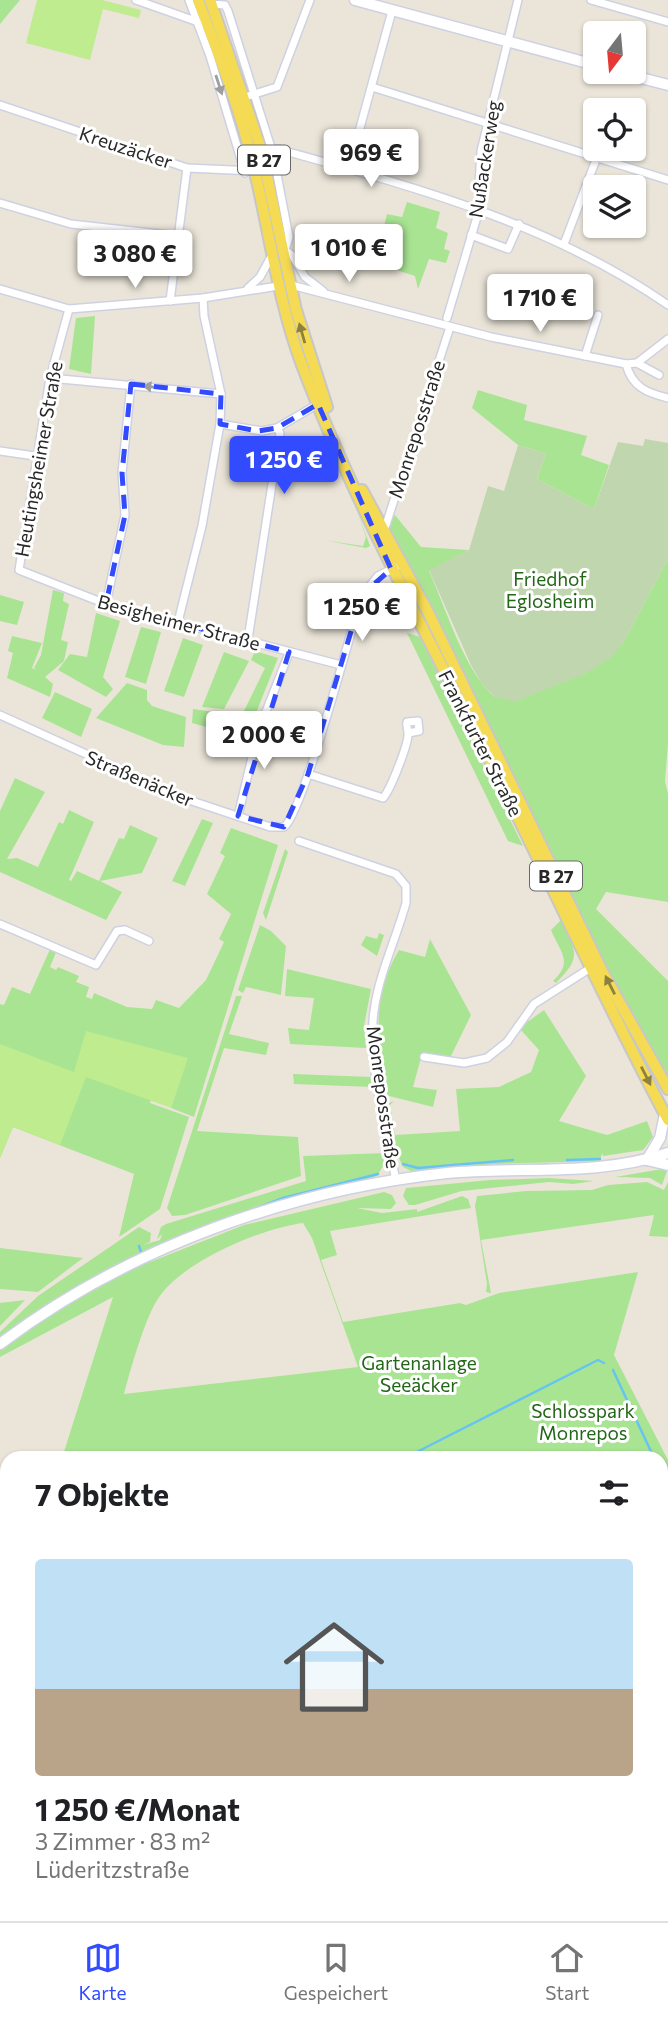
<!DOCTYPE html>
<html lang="de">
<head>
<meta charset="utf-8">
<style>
	:root { --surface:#fff; --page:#f2f2f2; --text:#202124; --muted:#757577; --line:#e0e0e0; --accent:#324bff }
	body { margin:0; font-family:Commissioner,sans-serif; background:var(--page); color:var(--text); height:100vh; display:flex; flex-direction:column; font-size:26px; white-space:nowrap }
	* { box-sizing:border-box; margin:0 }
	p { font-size:23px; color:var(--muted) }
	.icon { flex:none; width:38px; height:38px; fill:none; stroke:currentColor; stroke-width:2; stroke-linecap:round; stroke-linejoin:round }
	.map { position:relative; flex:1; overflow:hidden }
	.sheet { position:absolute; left:0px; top:1451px; width:668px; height:471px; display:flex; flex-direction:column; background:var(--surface); border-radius:21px 21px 0 0; box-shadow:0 2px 5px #0004 }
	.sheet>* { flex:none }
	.needle { width:46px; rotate:196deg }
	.controls { position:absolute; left:583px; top:21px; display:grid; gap:14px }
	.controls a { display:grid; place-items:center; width:63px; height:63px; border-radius:7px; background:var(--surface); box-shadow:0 2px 5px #0004; font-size:35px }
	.price { position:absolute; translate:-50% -60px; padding:0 16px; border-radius:7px; background:#fff; color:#222; font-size:23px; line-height:46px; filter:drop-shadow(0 2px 4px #0008) }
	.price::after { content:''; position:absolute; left:50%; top:42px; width:21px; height:16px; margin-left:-10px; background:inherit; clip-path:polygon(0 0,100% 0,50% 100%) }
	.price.selected { background:var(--accent); color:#fff }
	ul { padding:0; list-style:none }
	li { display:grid; align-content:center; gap:14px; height:371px; padding:0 35px }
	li+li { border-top:2px solid var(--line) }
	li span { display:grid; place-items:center; height:217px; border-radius:7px; color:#555 }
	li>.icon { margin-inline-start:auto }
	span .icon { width:126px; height:126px; fill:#fffc; stroke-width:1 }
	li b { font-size:30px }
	h2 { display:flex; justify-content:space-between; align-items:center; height:84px; padding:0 35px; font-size:30px }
	.tabs { display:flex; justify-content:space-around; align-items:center; height:98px; border-top:2px solid var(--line); background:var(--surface); font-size:19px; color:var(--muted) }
	.tabs a { display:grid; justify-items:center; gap:4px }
	.tabs .selected { color:var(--accent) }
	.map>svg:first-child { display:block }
</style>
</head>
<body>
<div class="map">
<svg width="668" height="1921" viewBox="0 0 668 1921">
	<rect width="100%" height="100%" fill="#ebe5d9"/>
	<g fill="#a9e493" fill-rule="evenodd">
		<polygon points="0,0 20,0 0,24"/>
		<polygon points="407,202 440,212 436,228 448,233 444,249 450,251 446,263 429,259 418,289 415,276 384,266 387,240 381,239 387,214 402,217"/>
		<polygon points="95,316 91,374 69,369 76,318"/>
		<polygon points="478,390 527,405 524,420 587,436 581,455 609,465 594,509 537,479 546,454 518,445 472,408"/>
		<polygon points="355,505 370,546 366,548 323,540 363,546 366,537"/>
		<path d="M395 515 421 547 469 550 429 571C446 608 464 671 495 697L584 674 623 643 668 559V744L665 781 668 794V902L606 892 596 909 668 981V1089L651 1061 384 531Z"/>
		<polygon points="53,590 64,593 63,601 69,604 61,640 68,642 64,661 45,677 53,684 50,697 7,678 13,653 8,651 12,636 42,643 32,668 36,670 34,668 41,655"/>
		<polygon points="0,595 24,602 17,625 0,621"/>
		<polygon points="96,613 120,621 103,677 113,689 106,697 58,670 70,654 87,657"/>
		<polygon points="141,627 161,632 146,684 125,677"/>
		<polygon points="407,633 420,637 523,846 508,841"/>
		<polygon points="183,638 203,645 184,697 164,691"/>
		<polygon points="255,651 278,658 254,718 243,713 265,668 251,660"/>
		<polygon points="224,652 249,661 224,709 202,707"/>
		<polygon points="127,683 147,690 147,700 152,706 186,717 184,747 163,745 96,718"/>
		<polygon points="55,692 92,709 81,737 42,718"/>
		<polygon points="193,709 229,714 248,721 242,737 192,723"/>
		<polygon points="15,778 45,792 7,859 17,858 38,867 59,822 63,824 69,810 94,822 69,880 71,881 77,871 99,881 119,838 124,839 130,825 158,838 142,873 100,881 122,892 106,920 0,872 0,811"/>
		<polygon points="202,819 213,823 185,886 172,881"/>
		<polygon points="231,828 278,845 194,1117 171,1108 187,1058 151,1100 150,1103 189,1117 160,1209 119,1237 134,1174 13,1127 0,1158 0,1004 4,1005 12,987 30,994 51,947 57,950 50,967 56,970 58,967 79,976 76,982 89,987 86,997 92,999 94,993 127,1007 152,1009 156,1000 179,1008 206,980 224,942 219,939 231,914 207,894 225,856 220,853"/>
		<polygon points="285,849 288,852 266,920 263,913"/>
		<path d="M563 918C574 953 584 955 556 983L553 981C574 962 560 952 551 930Z"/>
		<polygon points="260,925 271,931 286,946 281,995 246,987 243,993 238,990"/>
		<polygon points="379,933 384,935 377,956 361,945 366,936 377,939"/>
		<path d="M430 939 471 1015 450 1058 422 1054 413 1087 437 1090 433 1107 385 1095C377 1045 371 996 399 950L425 957Z"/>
		<polygon points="287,969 371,989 364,1026 366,1048 290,1044 288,1028 309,1030 314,998 285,996"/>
		<polygon points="236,996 242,996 229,1034 269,1043 266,1055 224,1048 197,1131 298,1137 301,1176 185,1215 172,1216 167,1208"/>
		<polygon points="544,1010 586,1076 559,1121 607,1135 647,1121 653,1137 643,1150 603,1156 602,1153 600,1161 494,1164 411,1171 403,1167 396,1151 389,1103 394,1101 390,1105 395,1135 460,1131 456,1089 499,1087 531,1072 539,1050 519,1028"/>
		<polygon points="293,1074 372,1077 373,1087 294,1084"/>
		<path d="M385 1153V1163L377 1176C350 1185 321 1188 293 1197 190 1229 89 1276 0 1338V1332L38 1296 139 1227 151 1233 150 1242 143 1245 160 1240 162 1234 157 1239 161 1227 166 1224 306 1181 303 1156Z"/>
		<polygon points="668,1168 662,1185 650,1178 615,1177"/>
		<polygon points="549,1178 594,1181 573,1184 549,1182 462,1191 415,1205 409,1205 403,1196 406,1188 490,1180"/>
		<polygon points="647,1182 664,1190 668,1182 668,1237 649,1236 654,1215 481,1240 491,1293 486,1292 487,1284 475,1206 477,1196 526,1191 592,1190 608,1185"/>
		<path d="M384 1192 392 1195 396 1203 391 1209 357 1208 382 1213 417 1209V1212L462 1196 468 1199 471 1208 330 1231 337 1255 321 1260 343 1322 460 1303 466 1305 499 1293 638 1272 614 1355 668 1460V1921H0V1775L7 1771V1914H662V1458H62L113 1297 0 1357V1344L148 1257 150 1262 244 1225ZM303 1223 312 1238 358 1367 124 1394C130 1371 144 1322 156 1302 177 1264 258 1229 303 1223Z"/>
		<polygon points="0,1248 83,1258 38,1292 0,1289"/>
		<polygon points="25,1300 0,1326 0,1303"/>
		<polygon points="0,1513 7,1513 7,1755 0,1740"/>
	</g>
	<polygon fill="#c0d6af" points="645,439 668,443 668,559 623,643 612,657 584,674 515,702 495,697 482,684 471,665 429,570 469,550 488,486 504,491 518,445 546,454 537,479 594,509 618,442 643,446"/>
	<g fill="#beec8e">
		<polygon points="37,0 102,0 141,10 139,18 103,9 90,60 26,43"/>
		<polygon points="86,1031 188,1058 171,1108 86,1077 60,1145 13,1127 0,1158 0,1044 74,1072"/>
	</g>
	<polygon fill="#67c4f2" points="222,1915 263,1915 257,1921 226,1921"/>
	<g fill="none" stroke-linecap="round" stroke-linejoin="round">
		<g stroke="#67c4f2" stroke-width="2.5">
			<polyline points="567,1160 600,1159"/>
			<polyline points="403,1164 418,1168 513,1160"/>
			<polyline points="236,1216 283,1198 378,1174"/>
			<polyline points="139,1246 142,1255"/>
			<polyline points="613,1370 654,1458"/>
			<polyline points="405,1458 598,1360 604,1363"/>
			<polyline points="662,1474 668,1481"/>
			<polyline points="662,1808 668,1805"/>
			<polyline points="437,1921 450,1914"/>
		</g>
		<g stroke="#ced1e2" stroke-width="10">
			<g id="street">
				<polyline points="136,0 201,23"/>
				<polyline points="189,0 210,56 245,173"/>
				<polyline points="591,0 668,22"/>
				<polyline points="211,4 225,5 228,11 273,154 289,237 285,250 292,255 305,277 323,291"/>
				<polyline points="372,87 668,180"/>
				<polyline points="245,97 277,87 310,0"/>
				<polyline points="0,105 187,168 255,171"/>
				<path d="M261 149H278C414 187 550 223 668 305"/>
				<polyline points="349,168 392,11"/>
				<polyline points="0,203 71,224 178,236"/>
				<polyline points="471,235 508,249 519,224"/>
				<polyline points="564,244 597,157"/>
				<polyline points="291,285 491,337 626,364 637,363 668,339"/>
				<polyline points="248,288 260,277 272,255"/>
				<polyline points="0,289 69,309 203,298 278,286"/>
				<polyline points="170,301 187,168"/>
				<polyline points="69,309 50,378 19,570 106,604 341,665"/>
				<polyline points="447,318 477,217 481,151 518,0"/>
				<polyline points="585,356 598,315"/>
				<polyline points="637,363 659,375"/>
				<path d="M626 364C632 387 647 393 668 398"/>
				<polyline points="50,378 221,394"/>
				<polyline points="220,424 262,431 277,428 280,433 248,639"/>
				<polyline points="277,428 318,404"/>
				<polyline points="0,451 35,456"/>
				<polyline points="384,531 450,327"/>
				<polyline points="106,604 125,515 122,473 131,384"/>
				<polyline points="178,622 202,526 220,424 221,394 204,316 203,298"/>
				<path d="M0 715 183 798 270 827H284C303 813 351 630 362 595L378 576 396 567"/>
				<path d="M308 774 383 798C390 791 409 743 408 733 408 729 406 726 407 722L418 721 419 731 408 733"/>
				<polyline points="238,816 258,732 289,653"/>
				<path d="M299 841 396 874 406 886V903C396 939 379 974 374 1011 367 1062 386 1129 396 1181"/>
				<polyline points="0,924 96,965 117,931 125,930 149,941"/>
				<polyline points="424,1057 464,1063 487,1058 507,1042 534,1004 592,967"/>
			</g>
		</g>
		<g stroke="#ced1e2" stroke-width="13">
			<g id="secondary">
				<polyline points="355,0 595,65"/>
				<polyline points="618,72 668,85"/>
				<polyline points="647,1160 660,1138 665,1114"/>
				<polyline points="647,1160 668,1165"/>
				<path d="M0 1344C127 1248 289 1190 447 1173 520 1166 597 1177 668 1153"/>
			</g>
		</g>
		<g stroke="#c7c7c7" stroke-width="14">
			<g id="primary">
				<path d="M198 0C219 55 241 111 254 168 270 234 278 301 302 365 351 495 418 617 480 741 544 867 601 995 668 1120"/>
				<polyline points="210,0 261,149 296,310 327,407"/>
				<polyline points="362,490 428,612 602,971 668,1089"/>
			</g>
		</g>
		<use href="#street" stroke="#fff" stroke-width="7"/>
		<use href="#secondary" stroke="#fff" stroke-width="10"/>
		<use href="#primary" stroke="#f5da54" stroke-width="10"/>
	</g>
	<defs><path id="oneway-solid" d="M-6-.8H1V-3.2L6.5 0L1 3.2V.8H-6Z" transform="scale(1.75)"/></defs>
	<g fill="#9e9e9e">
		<use href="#oneway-solid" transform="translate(219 85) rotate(72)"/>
		<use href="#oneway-solid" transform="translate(153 387) rotate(-174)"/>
	</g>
	<g fill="#8e813e">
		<use href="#oneway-solid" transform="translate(302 333) rotate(-106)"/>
		<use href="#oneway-solid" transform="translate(610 985) rotate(-117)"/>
		<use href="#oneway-solid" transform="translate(646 1076) rotate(63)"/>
	</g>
	<path fill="none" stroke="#324bff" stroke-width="5" stroke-dasharray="14 9" stroke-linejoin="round" d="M131 384 221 394 220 424 258 431 277 428 318 404 391 569 362 595 308 774 284 827 238 816 289 652 106 604 125 515 122 473Z"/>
	<g text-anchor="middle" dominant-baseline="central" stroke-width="6" stroke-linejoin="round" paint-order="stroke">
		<g fill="#fff" stroke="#686868" stroke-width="2">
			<rect x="238" y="145.5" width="52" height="29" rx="5"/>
			<rect x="530" y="861.5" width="52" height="29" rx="5"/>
		</g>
		<g font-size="18" font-weight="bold" fill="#282828">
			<text x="264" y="160">B 27</text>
			<text x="556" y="876">B 27</text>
		</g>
		<g font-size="19" fill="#282828" stroke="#fff">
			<text transform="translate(126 147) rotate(18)">Kreuzäcker</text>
			<text transform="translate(484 159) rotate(-81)">Nußackerweg</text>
			<text transform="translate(416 429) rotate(-72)">Monreposstraße</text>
			<text transform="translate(38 459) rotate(-80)">Heutingsheimer Straße</text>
			<text transform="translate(179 622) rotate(15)">Besigheimer Straße</text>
			<text transform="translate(481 743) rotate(63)">Frankfurter Straße</text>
			<text transform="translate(140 778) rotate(23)">Straßenäcker</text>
			<text transform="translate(384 1097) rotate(82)">Monreposstraße</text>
		</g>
		<g font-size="19" fill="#226617" stroke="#fff">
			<text x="550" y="578">Friedhof<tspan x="550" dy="22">Eglosheim</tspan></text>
			<text x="419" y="1362">Gartenanlage<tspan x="419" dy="22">Seeäcker</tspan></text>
			<text x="583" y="1410">Schlosspark<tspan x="583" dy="22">Monrepos</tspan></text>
		</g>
	</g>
</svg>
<div class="controls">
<a><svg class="needle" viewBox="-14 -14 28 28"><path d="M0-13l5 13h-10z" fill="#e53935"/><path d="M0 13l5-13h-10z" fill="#757577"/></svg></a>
<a><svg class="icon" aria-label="locate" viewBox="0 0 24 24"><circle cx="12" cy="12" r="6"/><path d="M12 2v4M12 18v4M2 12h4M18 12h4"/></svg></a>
<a><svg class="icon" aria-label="layers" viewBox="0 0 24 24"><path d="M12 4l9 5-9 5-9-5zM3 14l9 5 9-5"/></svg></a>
</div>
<b class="price" style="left:371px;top:189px">969 €</b>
<b class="price" style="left:349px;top:284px">1 010 €</b>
<b class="price" style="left:135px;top:290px">3 080 €</b>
<b class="price" style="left:540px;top:334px">1 710 €</b>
<b class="price selected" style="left:284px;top:496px">1 250 €</b>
<b class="price" style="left:362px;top:643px">1 250 €</b>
<b class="price" style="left:264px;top:771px">2 000 €</b>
<section class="sheet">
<h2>7 Objekte<svg class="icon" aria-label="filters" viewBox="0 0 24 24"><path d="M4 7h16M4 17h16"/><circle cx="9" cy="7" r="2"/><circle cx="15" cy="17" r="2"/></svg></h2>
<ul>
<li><span style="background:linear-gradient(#bfe0f5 60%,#b9a48a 0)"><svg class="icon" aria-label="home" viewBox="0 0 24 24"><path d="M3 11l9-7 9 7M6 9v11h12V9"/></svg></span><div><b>1 250 €/Monat</b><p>3 Zimmer · 83 m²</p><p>Lüderitzstraße</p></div></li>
</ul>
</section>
</div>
<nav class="tabs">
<a class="selected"><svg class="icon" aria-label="map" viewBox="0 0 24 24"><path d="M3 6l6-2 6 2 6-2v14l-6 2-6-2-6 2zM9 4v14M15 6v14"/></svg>Karte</a>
<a><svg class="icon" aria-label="saved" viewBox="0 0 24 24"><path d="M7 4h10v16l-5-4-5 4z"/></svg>Gespeichert</a>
<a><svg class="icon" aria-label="home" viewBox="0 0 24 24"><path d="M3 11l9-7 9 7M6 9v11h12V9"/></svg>Start</a>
</nav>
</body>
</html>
